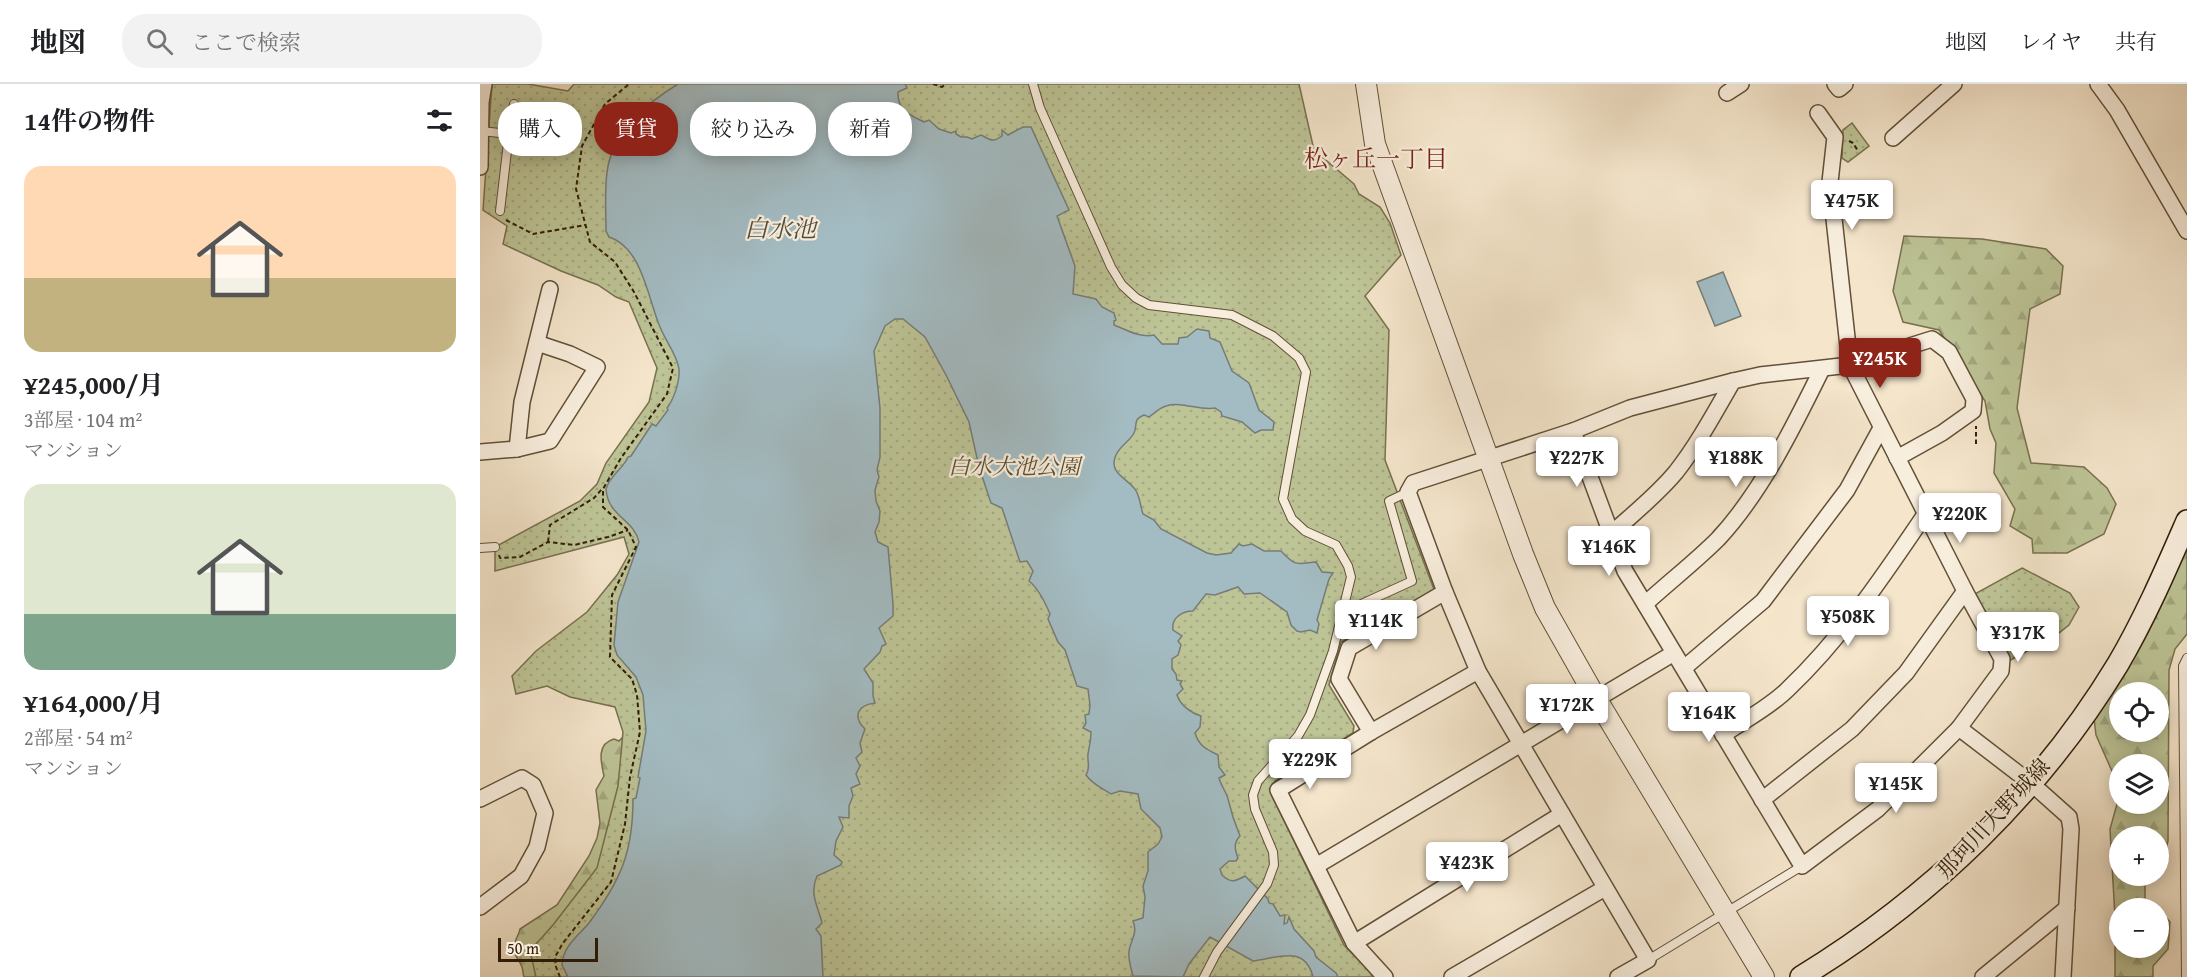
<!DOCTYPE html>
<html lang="ja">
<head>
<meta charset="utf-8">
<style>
	:root { --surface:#fff; --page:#f2f2f2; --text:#202124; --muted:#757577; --line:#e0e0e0; --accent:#8f2418 }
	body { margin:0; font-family:"Gentium Book Plus","Noto Serif JP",serif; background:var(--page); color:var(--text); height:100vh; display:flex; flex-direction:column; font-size:22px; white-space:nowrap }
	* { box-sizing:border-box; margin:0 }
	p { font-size:20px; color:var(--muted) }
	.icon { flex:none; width:33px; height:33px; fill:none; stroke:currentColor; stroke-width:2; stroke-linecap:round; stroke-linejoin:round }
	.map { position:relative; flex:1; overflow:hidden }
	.sheet { display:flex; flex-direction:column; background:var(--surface); width:480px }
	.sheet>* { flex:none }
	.top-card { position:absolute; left:18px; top:18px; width:570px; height:54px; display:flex; gap:12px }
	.buttons { position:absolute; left:1629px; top:598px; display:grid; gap:12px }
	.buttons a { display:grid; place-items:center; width:60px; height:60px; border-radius:50%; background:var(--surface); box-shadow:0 3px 15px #0003; font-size:30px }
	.scale { position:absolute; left:18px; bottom:15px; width:100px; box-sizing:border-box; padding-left:6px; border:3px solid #321e07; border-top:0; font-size:16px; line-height:21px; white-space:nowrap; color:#321e07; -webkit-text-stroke:4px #f8eedd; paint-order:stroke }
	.price { position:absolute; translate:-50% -51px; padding:0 14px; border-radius:6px; background:#fff; color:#222; font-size:20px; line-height:39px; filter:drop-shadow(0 2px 3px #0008) }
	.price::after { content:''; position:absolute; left:50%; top:36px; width:18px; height:14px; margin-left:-9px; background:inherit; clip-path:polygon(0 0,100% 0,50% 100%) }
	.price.selected { background:var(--accent); color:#fff }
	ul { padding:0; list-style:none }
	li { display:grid; align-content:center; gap:12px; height:318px; padding:0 24px }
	li span { display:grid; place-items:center; height:186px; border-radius:18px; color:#555 }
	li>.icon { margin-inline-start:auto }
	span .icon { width:108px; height:108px; fill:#fffc; stroke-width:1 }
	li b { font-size:26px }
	h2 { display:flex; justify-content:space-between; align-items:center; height:72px; padding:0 24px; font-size:26px }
	.chip { padding:0 21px; border-radius:24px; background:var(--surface); box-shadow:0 3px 15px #0003; font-size:21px; line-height:54px }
	.chip.selected { background:var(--accent); color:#fff }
	header { display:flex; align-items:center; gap:36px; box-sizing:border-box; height:84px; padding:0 30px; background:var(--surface); border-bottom:2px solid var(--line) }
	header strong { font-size:28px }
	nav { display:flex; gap:33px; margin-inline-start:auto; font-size:21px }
	.search { width:420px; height:54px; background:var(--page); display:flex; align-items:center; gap:15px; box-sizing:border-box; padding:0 21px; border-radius:24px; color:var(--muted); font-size:22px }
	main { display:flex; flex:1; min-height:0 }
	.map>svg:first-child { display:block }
</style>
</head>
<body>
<header>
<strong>地図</strong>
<div class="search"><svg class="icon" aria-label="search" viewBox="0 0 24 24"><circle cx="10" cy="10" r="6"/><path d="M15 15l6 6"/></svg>ここで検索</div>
<nav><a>地図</a><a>レイヤ</a><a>共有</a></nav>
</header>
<main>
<section class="sheet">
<h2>14件の物件<svg class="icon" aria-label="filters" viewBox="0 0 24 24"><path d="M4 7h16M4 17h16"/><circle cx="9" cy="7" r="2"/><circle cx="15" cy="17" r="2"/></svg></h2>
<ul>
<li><span style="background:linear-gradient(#ffd9b3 60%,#c2b280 0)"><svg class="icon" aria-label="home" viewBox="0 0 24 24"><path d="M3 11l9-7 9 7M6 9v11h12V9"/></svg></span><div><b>¥245,000/月</b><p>3部屋 · 104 m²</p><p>マンション</p></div></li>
<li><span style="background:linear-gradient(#dfe7d0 70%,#7fa58c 0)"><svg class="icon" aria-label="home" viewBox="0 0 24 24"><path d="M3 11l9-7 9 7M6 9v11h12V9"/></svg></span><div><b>¥164,000/月</b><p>2部屋 · 54 m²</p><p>マンション</p></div></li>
</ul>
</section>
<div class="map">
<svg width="1707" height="893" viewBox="0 0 1707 893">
	<defs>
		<pattern id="forest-firs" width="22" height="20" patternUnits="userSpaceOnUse" patternTransform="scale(1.5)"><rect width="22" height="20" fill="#bdc496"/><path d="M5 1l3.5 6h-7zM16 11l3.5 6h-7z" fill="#a3a880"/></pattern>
		<pattern id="park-dots" width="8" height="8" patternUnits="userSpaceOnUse" patternTransform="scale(1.5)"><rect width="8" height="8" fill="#bdc496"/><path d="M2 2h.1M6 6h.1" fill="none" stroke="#a3a880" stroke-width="1.8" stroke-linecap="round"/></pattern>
	</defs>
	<rect width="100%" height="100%" fill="#f4e5cb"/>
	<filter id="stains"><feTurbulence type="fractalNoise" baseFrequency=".00333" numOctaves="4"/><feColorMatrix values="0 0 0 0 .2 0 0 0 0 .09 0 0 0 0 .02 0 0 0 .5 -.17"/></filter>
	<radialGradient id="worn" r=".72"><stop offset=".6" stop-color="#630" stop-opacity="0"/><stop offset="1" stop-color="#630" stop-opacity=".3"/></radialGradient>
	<g fill="url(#forest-firs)" stroke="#78714e" stroke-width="1.5" fill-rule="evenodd">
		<polygon points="1424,152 1502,155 1566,165 1583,182 1580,210 1550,225 1537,324 1551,379 1604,383 1627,404 1636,420 1624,450 1587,469 1553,469 1552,455 1530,442 1535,425 1514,389 1516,359 1510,345 1505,317 1459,246 1423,238 1413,207"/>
		<path d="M1707 452V550L1695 565 1689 586 1688 757 1686 765 1679 770 1678 753H1640V792H1665V824L1668 825H1640V864H1678L1679 828 1682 829 1690 838 1688 865 1673 882V893H1635V833L1630 745 1639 713 1640 720H1678V681H1640L1639 703 1616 651 1614 634 1675 534ZM1640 609H1678V648H1640Z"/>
		<path d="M144 652 155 695 73 893H44C43 890 43 886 42 883 39 875 31 869 35 859 36 853 39 851 40 845L77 821 109 772 117 754 120 739 116 706 124 692C121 678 116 660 134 655L139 657Z"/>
	</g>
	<g fill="url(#park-dots)" stroke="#78714e" stroke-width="1.5">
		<polygon points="12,0 48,0 88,7 94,0 819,0 834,66 874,100 879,110 900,123 910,139 921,171 885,212 909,246 905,376 955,508 861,558 849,601 874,642 873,649 795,697 790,707 864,861 895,893 56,893 50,867 73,841 117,784 138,702 143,648 135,623 90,613 67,602 36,610 32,592 56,567 107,528 137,491 149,470 144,453 15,487 15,463 100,417 117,400 126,379 169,318 177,284 149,218 136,213 118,201 81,187 23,160 27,142 3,126"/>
		<polygon points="1372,39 1389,62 1368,78 1362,74 1363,46"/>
		<polygon points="1542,484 1590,509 1599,523 1589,541 1575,552 1529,577 1493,511"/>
	</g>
	<g fill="#a3bcc3" stroke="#767d78" stroke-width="1.5">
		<path d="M198 0H425L427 4 418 8C417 26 430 31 444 38L449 36 459 45 471 49 476 47V50L481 53H487L492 55 501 51C511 56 512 59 522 52V46L528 51 543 43H551L589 126 577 132 595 182 593 210 616 215 622 223 634 229 636 236 634 237V241C647 246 659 254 674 251L682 260H698L699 254 707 253 717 245 729 247 730 254 740 258 752 287 769 299 779 326 794 338 793 346H781L775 349 762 338 742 332 741 328 735 324C719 327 702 317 686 322 679 324 675 329 669 333L664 331C652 336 658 341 654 349 650 357 640 362 636 371 628 388 645 393 654 404 660 410 660 422 663 430L674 436 681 445 727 469 736 471 751 469 759 460 763 462 772 460 784 467H801C816 483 816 480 836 478L842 488 853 489 849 495 837 536 839 540 837 549 830 546 821 548 817 547 811 541 807 528 780 509 764 510 758 503 735 511 726 510 713 527C702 527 691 534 693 546L702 552 698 557 701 561 698 571 692 575V585L696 590 697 596 702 597 700 600 703 605 697 611C700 621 711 629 721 632L720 643 715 649C719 662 726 665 738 671L739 683 745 691 739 694C741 702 746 707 748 715 751 728 755 740 760 752 753 759 755 766 758 774L756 777H749L740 785 742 791C751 800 756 797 765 792L788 815 789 819 793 820 800 832 805 831 804 840 807 839 809 833 814 845 834 867 836 873 856 889 858 893H833C825 860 797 874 773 877L730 853 709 880 703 893 653 892C651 884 648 875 649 867 651 855 658 849 653 837L663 834 665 813 663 802 668 787V768L678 760 682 753 680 744 661 725 658 710 640 707 631 710C621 703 613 701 606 691 611 683 607 679 608 670 609 663 611 657 611 648L603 644 606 639 605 631 609 630 610 621 608 605 597 602 585 566 578 558 568 535 570 530C565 518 559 505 549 497L553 487 547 477 540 478 522 424 511 419 499 383 489 338 466 291 445 253 423 235H415L405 242 394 267 400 324V373L397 386 399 393 395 406 396 417 400 427 399 438 395 448 398 458 408 463 413 520V532L399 544 406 560 402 562 400 568 384 585 393 599V612L395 619C378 621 372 632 385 645L380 659 382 668 376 674 380 682 376 690 380 700 371 704 373 712 369 722V734L359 733 363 743 356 757 354 771 362 778 361 781 337 792C329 810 338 822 342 839L336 845 341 852 343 893H88L82 881C83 862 98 852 109 839 141 796 153 768 153 715L156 714 160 694 158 693 166 647 163 611 156 593 137 571 134 561 138 518 159 458C154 435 128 433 126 405 130 391 144 384 148 373L151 372 172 340 176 342 188 326 187 324C194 315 200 297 199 285 197 271 185 256 180 243 168 215 162 163 129 153L126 147C126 126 124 102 128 82 136 44 167 19 198 0Z"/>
		<polygon points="1243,188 1261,232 1235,242 1217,198"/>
	</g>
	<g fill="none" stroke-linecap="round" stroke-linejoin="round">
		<g stroke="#625038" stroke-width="10">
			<g id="service">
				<polyline points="553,0 560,24 631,183 642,201 656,214 669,221 752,231 793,252 819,274 826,288 803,415 812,435 825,447 856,461 868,482 871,493 853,567 830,631 818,652 778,697 773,711 775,725 793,768 794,781 787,800 737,868 724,893"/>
				<polyline points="1,47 29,50 20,127"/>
				<polyline points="29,50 34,20"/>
				<polyline points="0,464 15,463"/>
				<polyline points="864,528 932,497 909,417 928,408"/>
				<polyline points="1168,876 1322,782"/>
				<polyline points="1706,893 1703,582 1707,574"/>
			</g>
		</g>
		<g stroke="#625038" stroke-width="18">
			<g id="minor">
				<polyline points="1355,0 1359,5 1365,0"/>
				<polyline points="1618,0 1637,26 1707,147"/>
				<polyline points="1247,9 1261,0"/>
				<polyline points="1413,54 1474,0"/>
				<polyline points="0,83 1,18 4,0"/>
				<polyline points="1093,347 1145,487 1322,782 1398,725 1479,644 1521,587 1522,575 1485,507 1370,281 1350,98 1355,53 1338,29"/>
				<polyline points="37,365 42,318 70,205"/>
				<polyline points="0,368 37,365 70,357 117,283 90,270 57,259"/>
				<path d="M1132 449C1154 429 1177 411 1196 388 1218 360 1235 328 1253 297"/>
				<path d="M1165 520C1189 498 1215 478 1238 455 1281 409 1314 342 1342 285"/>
				<polyline points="1204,584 1283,517 1367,406 1401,344"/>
				<polyline points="1479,644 1552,700 1589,733 1591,745 1583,893"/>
				<polyline points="891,648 859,595 869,564 965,508"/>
				<path d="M1243 651C1263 637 1290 623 1307 606 1362 554 1404 491 1446 429"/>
				<polyline points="0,715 42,694 53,701 65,729 57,763 41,792 0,823"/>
				<polyline points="1282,716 1372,645 1426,589 1485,507"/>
				<polyline points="836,782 1194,569"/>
				<polyline points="874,859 1082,730"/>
				<polyline points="905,893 874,859 798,706 891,648 998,587"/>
				<polyline points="972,893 1125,804"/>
				<polyline points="1138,893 1168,876 998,587 965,508 928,408 933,399 1093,347 1150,324 1253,297 1280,291 1370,281 1452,255 1469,268 1494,315 1493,327 1462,349 1417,374"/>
				<polyline points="1503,893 1587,824"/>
			</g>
		</g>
		<g stroke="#625038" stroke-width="22">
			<polyline id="tertiary" points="886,0 895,60 1043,470 1065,524 1116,614 1284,893"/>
		</g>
		<g stroke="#321e07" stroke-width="24">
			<path id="secondary" d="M1321 893C1449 815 1560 709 1638 580 1665 534 1686 485 1707 437"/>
		</g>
		<g stroke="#321e07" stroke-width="2" stroke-dasharray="4.5 3" stroke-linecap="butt">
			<polyline points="453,0 462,3 466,0"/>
			<polyline points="1369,57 1373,59 1378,67"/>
			<polyline points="26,136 53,150 106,141"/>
			<polyline points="1496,360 1496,342"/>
			<polyline points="68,458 70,441 114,414 122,405"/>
			<polyline points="19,471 20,474 40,473 68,458 94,461 128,453 148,446"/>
			<polyline points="80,893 76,883 75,873 83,859 131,798 145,740 150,693 160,648 157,611 152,595 130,573 132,511 156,463 148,446 123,423 123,405 141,374 187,310 193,284 154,208 135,178 110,158 96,105 102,62 125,20 149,0"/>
		</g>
		<use href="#service" stroke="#f8eedd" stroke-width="8"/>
		<use href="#minor" stroke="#f8eedd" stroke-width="15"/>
		<use href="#tertiary" stroke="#f8eedd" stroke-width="20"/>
		<use href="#secondary" stroke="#f8eedd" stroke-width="21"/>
	</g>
	<g text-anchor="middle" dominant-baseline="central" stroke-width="4.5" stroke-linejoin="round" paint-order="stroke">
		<g font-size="22" font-style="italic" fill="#5c5032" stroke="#f8eedd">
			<text x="534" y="382">白水大池公園</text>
		</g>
		<g font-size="22" fill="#321e07" stroke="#f8eedd">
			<text transform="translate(1513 734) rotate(-47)">那珂川大野城線</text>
		</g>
		<g font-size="24" fill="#7a1f14" stroke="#f8eedd">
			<text x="896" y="74">松ヶ丘一丁目</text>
		</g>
		<g font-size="24" font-style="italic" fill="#544d3f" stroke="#f8eedd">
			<text x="300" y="144">白水池</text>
		</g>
	</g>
	<rect width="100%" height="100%" filter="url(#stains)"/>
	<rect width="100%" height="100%" fill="url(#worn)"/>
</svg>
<div class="buttons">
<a><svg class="icon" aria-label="locate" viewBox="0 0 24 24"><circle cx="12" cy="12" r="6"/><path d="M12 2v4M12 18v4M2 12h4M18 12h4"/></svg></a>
<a><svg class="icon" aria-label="layers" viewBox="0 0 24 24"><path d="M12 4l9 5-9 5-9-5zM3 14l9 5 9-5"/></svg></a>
<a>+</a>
<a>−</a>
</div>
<div class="scale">50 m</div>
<b class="price" style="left:1372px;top:147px">¥475K</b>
<b class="price selected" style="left:1400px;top:305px">¥245K</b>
<b class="price" style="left:1097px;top:404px">¥227K</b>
<b class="price" style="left:1256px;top:404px">¥188K</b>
<b class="price" style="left:1480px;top:460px">¥220K</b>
<b class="price" style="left:1129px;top:493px">¥146K</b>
<b class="price" style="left:1368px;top:563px">¥508K</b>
<b class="price" style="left:896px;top:567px">¥114K</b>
<b class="price" style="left:1538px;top:579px">¥317K</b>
<b class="price" style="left:1087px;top:651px">¥172K</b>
<b class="price" style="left:1229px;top:659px">¥164K</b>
<b class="price" style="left:830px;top:706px">¥229K</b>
<b class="price" style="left:1416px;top:730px">¥145K</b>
<b class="price" style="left:987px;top:809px">¥423K</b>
<div class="top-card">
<a class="chip">購入</a>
<a class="chip selected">賃貸</a>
<a class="chip">絞り込み</a>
<a class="chip">新着</a>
</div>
</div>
</main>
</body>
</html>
